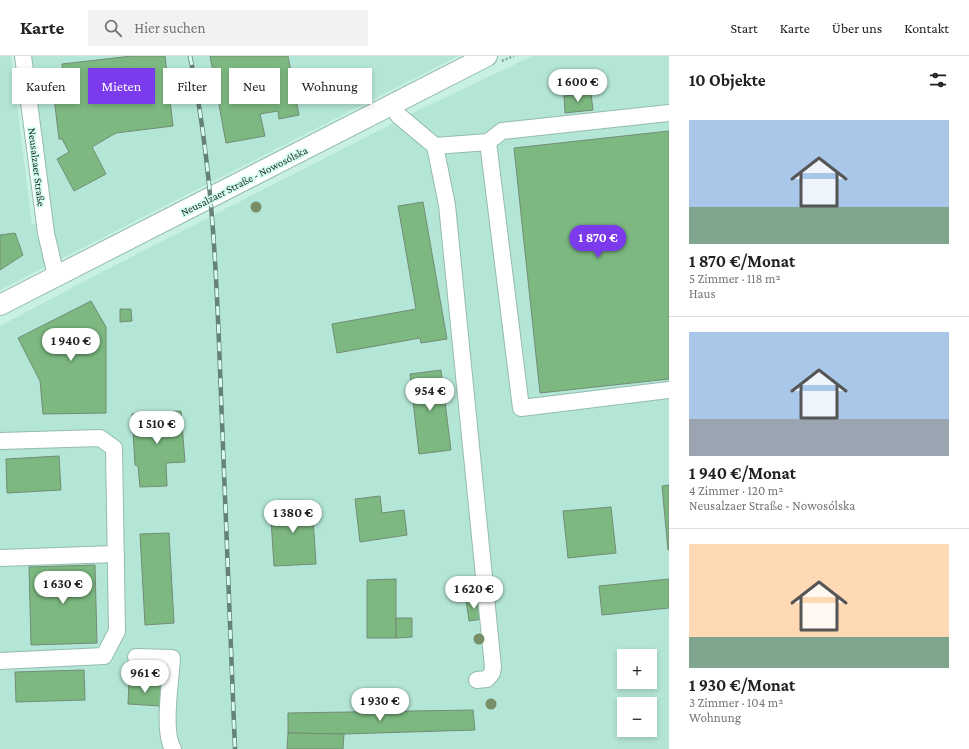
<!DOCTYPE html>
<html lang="de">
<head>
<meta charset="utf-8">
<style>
	:root { --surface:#fff; --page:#f2f2f2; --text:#222; --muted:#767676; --line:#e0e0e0; --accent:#7c3aed }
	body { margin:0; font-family:"Crimson Pro",serif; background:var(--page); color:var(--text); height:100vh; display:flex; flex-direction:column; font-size:15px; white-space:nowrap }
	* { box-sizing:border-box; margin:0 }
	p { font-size:13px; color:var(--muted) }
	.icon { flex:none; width:22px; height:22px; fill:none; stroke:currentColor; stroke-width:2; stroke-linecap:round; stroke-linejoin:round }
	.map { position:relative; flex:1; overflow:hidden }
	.side { display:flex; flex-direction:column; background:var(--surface); width:300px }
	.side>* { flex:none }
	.top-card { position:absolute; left:12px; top:12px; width:380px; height:36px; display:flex; gap:8px }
	.fabs { position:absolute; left:617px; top:593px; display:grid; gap:8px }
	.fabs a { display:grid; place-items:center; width:40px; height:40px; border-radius:0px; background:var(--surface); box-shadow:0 2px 6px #0003; font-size:20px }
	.price { position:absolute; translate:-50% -34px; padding:0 9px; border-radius:14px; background:#fff; color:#222; font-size:13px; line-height:26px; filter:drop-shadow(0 1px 2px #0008) }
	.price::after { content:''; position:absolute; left:50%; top:24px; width:12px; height:9px; margin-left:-6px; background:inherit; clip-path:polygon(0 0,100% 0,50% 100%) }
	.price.current { background:var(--accent); color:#fff }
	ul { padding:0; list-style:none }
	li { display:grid; align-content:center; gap:8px; height:212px; padding:0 20px }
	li+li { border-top:1px solid var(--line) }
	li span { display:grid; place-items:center; height:124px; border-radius:0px; color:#555 }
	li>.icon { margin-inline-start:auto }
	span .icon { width:72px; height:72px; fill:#fffc; stroke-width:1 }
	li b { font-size:17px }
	h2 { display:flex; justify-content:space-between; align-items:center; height:48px; padding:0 20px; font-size:17px }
	.tag { padding:0 14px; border-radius:0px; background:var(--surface); box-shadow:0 2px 6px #0003; font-size:14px; line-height:36px }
	.tag.current { background:var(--accent); color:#fff }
	header { display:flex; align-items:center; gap:24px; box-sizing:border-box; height:56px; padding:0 20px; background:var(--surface); border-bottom:1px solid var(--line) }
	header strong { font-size:19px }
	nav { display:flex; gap:22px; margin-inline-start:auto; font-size:14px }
	.search { width:280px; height:36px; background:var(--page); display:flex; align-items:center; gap:10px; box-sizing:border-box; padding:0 14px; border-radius:0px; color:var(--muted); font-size:15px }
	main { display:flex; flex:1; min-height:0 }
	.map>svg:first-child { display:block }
</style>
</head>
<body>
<header>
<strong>Karte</strong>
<div class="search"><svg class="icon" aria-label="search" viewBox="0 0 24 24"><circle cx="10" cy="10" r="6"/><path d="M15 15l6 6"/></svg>Hier suchen</div>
<nav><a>Start</a><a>Karte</a><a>Über uns</a><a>Kontakt</a></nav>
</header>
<main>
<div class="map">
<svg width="669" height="693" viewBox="0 0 669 693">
	<rect width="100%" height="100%" fill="#c8f0e4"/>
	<g fill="#b4e6d7" fill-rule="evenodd">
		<polygon points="0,0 11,0 32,168 52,164 32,0 458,0 0,234"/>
		<path d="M532 0H669V693H0V270L100 217 419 54ZM624 600H650V626H624ZM624 648H650V674H624Z"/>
	</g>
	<g fill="#7cb880" stroke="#738c75">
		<polygon points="132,0 165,0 173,70 116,77 92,91 106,118 74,135 57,103 69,96 62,83 59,83 52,25 63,23 62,8"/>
		<polygon points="210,0 288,0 299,59 279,63 278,55 260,58 265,80 226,87"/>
		<polygon points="591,37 593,54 565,57 564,40"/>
		<polygon points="669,75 669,323 540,337 514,92"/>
		<polygon points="423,146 447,283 421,287 420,282 337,297 332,268 416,253 398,150"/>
		<polygon points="15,177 23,199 0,214 0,179"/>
		<polygon points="91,245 106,271 106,357 43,358 40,325 18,282"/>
		<polygon points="120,253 131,253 132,265 120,266"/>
		<polygon points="441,314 451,394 419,398 410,318"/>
		<polygon points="181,355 185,406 166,407 167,430 140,431 138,410 135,409 132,358"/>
		<polygon points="59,400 61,434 7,437 6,403"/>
		<polygon points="669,429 669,494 668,494 662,430"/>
		<polygon points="380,440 382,457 404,454 407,479 360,486 355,443"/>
		<polygon points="312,446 316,508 274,510 270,448"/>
		<polygon points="611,451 616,497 568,502 563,455"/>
		<polygon points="169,477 174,567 145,569 140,478"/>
		<polygon points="95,509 97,587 31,589 29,511"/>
		<polygon points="396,523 396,582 367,582 367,524"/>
		<polygon points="669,523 669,552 602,559 599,530"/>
		<polygon points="480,542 483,563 469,565 466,544"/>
		<polygon points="396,562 412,562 412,581 396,582"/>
		<polygon points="84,614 85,644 16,646 15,616"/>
		<polygon points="129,626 163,628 161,650 128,648"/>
		<polygon points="473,654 475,674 344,678 288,677 288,657"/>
		<polygon points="288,677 344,678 343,693 287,693"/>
	</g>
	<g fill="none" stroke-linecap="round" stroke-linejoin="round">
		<g stroke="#94bbaf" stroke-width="18">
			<g id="minor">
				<polyline points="23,0 46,177 56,220"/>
				<polyline points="393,49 398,59 435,90 447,149 493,611 492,617 487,623 477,624"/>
				<polyline points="488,86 502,75 669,57"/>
				<polyline points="435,90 488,86 521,352 669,334"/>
				<polyline points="0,385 100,382 114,392 117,575 104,600 0,605"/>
				<polyline points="0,502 116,498"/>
				<path d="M136 601 172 602C171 624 162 675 173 693"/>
			</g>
		</g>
		<g stroke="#94bbaf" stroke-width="22">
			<polyline id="major" points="0,249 487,0"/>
		</g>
		<polyline stroke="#87a69c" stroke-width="2.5" stroke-dasharray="2 2" stroke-linecap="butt" points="502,5 514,0"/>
		<use href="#minor" stroke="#fff" stroke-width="16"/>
		<use href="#major" stroke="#fff" stroke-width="20"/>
		<g stroke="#668179" stroke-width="4.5">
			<path id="rail" d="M190 0C213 112 217 226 221 340 226 458 230 575 235 693"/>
		</g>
		<use href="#rail" stroke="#d5fef1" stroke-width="3" stroke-dasharray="9" stroke-linecap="butt"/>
	</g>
	<g fill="#778e67">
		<circle cx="256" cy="151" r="5.5"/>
		<circle cx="479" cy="583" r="5.5"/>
		<circle cx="491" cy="648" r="5.5"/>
	</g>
	<g text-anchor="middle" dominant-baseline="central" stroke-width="3.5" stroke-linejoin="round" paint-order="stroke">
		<g font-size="11" fill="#192924" stroke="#d5fef1">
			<text transform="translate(37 111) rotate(83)">Neusalzaer Straße</text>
			<text transform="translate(244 125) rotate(-27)">Neusalzaer Straße - Nowosólska</text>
		</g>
	</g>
</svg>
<div class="fabs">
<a>+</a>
<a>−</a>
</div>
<b class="price" style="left:578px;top:47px">1 600 €</b>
<b class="price current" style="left:598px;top:203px">1 870 €</b>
<b class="price" style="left:71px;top:306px">1 940 €</b>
<b class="price" style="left:430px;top:356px">954 €</b>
<b class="price" style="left:157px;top:389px">1 510 €</b>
<b class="price" style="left:293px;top:478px">1 380 €</b>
<b class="price" style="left:63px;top:549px">1 630 €</b>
<b class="price" style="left:474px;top:554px">1 620 €</b>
<b class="price" style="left:145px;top:638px">961 €</b>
<b class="price" style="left:380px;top:666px">1 930 €</b>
<div class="top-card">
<a class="tag">Kaufen</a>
<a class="tag current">Mieten</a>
<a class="tag">Filter</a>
<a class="tag">Neu</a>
<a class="tag">Wohnung</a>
</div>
</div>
<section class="side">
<h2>10 Objekte<svg class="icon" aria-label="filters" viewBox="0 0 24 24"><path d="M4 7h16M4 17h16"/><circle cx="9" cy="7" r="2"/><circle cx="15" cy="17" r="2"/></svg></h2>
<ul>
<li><span style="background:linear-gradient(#a9c7e8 70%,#7fa58c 0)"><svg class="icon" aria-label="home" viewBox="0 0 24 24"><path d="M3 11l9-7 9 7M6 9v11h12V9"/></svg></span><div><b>1 870 €/Monat</b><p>5 Zimmer · 118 m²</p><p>Haus</p></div></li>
<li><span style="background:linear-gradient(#a9c7e8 70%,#9aa5b1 0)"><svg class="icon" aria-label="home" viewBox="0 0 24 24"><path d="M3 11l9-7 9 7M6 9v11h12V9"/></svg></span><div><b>1 940 €/Monat</b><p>4 Zimmer · 120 m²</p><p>Neusalzaer Straße - Nowosólska</p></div></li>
<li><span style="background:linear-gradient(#ffd9b3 75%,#7fa58c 0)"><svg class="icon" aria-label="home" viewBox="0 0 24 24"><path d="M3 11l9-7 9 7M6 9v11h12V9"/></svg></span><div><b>1 930 €/Monat</b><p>3 Zimmer · 104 m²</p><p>Wohnung</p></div></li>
</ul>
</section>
</main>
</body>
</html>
